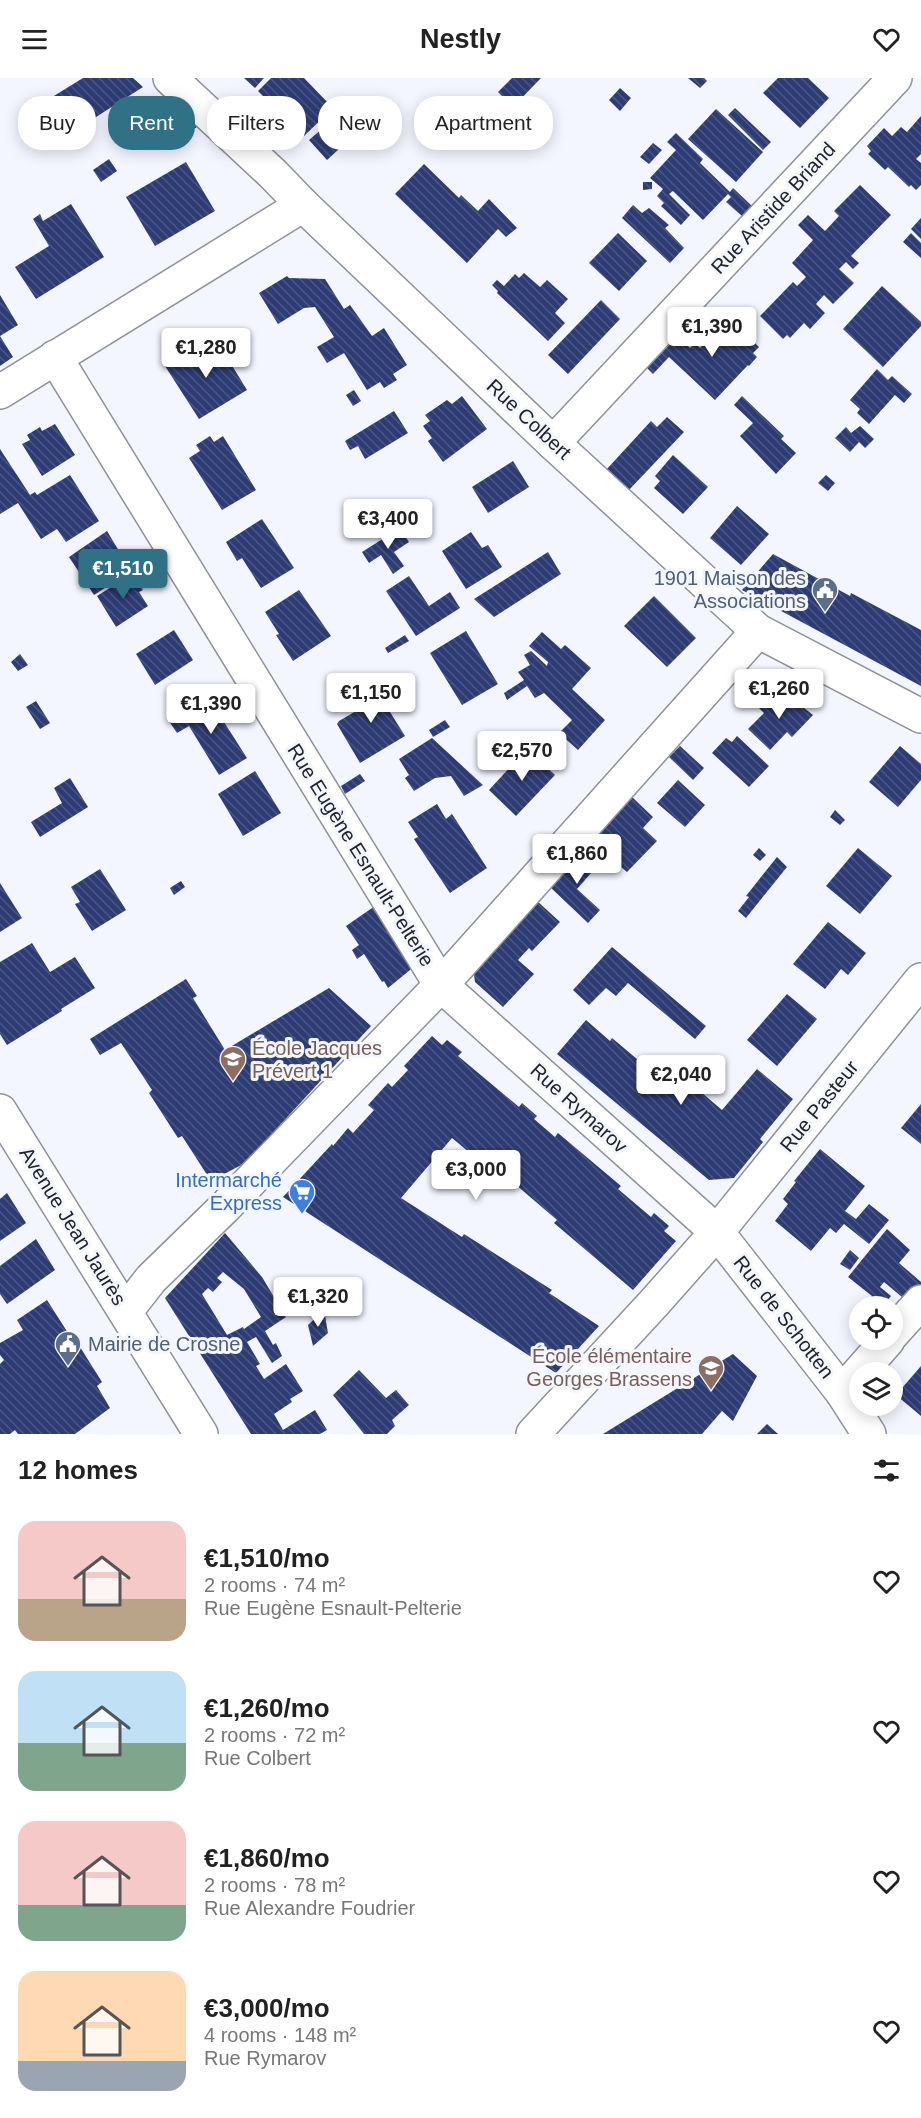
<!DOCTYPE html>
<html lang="en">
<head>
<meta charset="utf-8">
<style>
	:root { --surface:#fff; --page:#f2f2f2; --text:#222; --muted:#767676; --accent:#317185 }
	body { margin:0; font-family:Helvetica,sans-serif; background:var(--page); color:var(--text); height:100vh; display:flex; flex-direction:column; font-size:22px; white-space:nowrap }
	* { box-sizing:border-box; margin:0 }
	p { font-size:20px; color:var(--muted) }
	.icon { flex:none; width:33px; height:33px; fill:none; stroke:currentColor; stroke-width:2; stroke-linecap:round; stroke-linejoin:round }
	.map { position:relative; height:1356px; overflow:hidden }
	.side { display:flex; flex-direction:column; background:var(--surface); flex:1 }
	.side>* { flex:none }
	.banner { position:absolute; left:18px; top:18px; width:600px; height:54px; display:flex; gap:12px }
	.fabs { position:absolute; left:849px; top:1218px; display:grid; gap:12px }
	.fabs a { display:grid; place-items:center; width:54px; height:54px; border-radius:50%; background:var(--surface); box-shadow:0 3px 15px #0003; font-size:30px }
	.price { position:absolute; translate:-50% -51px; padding:0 14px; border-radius:6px; background:#fff; color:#222; font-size:20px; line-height:39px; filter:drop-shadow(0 2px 3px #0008) }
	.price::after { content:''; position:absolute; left:50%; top:36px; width:18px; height:14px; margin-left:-9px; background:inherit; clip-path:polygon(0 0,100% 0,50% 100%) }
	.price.on { background:var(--accent); color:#fff }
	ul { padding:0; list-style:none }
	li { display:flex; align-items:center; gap:18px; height:150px; padding:0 18px }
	li span { display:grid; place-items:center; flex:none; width:168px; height:120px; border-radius:18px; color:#555 }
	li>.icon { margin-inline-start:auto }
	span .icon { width:72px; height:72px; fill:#fffc; stroke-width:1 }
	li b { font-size:26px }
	h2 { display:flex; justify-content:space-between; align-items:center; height:72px; padding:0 18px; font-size:26px }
	.chip { padding:0 21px; border-radius:24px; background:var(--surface); box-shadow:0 3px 15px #0003; font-size:21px; line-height:54px }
	.chip.on { background:var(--accent); color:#fff }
	header { display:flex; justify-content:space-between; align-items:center; height:78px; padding:0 18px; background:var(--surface); font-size:27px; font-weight:700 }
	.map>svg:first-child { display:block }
</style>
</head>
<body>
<header><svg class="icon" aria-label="menu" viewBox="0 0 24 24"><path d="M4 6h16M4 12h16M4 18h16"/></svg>Nestly<svg class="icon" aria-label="heart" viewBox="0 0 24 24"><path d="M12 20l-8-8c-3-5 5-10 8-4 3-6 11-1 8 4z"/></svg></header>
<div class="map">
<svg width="921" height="1356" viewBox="0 0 921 1356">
	<defs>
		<pattern id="building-back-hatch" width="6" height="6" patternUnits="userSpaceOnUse" patternTransform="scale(1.5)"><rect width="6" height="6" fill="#2d3c75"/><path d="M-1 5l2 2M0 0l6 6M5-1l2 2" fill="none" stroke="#4a5684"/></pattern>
	</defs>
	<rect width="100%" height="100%" fill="#f3f6ff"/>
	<g fill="url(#building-back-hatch)" fill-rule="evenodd">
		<polygon points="83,0 133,0 143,9 82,48 80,45 68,52 49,21"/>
		<polygon points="244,0 264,0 255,10"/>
		<polygon points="271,0 304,0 333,30 304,58 287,40 289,39 285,34 280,31 278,33 258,13"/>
		<polygon points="512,0 541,0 513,29 498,14"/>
		<polygon points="688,0 704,0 707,3 700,10"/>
		<polygon points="778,0 808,0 829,20 800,50 763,15"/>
		<polygon points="620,10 631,20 620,33 609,22"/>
		<polygon points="359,19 375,38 327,82 309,62"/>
		<polygon points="438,20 447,31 423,49 415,37"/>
		<polygon points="735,30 771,64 763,72 728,37"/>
		<polygon points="716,31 763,74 736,104 688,61"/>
		<polygon points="182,36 197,49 166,68 156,52"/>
		<polygon points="921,38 921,76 916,81 921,85 921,107 916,112 911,107 909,109 888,89 885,92 868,76 871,73 867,68 884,50 892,58 901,49 907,54"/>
		<polygon points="676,55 703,81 700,85 730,114 733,110 752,128 742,138 726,124 731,119 728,116 703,142 673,113 669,116 690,137 681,147 661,128 664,125 657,118 663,111 650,100 676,72 667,64"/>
		<polygon points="653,65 662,72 649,86 640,79"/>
		<polygon points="109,81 117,93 101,104 93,92"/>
		<polygon points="186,84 215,133 155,168 126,119"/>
		<polygon points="424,86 459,120 461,117 478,133 489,121 517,150 506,159 498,151 467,185 395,116"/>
		<polygon points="643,104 652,104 652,111 643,112"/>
		<polygon points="860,107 891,137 851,178 859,185 853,191 846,184 839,191 854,205 833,226 824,217 816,226 825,235 810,251 804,245 790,260 787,257 783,261 760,238 793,204 797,208 806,199 792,185 813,162 798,147 808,137 825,153 839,138 834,133"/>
		<polygon points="71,126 104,179 36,221 15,189 49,168 33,141 40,136 43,143"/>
		<polygon points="633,127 642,135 649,130 669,147 665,150 684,170 670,185 622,140"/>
		<polygon points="921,140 921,161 911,151"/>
		<polygon points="618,155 647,183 619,213 589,185"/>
		<polygon points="911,155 921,165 921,180 903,164"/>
		<polygon points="524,195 540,209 547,202 568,221 555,235 565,245 548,263 497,215 498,213 492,207 497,202 504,208 515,196 519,200"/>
		<polygon points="287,198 289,200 325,201 344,231 350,227 372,258 384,250 407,287 393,296 397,302 384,310 380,304 367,312 344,275 327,285 317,269 334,259 315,229 304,230 278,246 259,215"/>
		<polygon points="882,208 921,244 921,248 883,289 843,251"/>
		<polygon points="0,217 18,247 0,258 13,279 0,288"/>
		<polygon points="601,222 620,241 568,296 548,277"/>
		<polygon points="728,240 759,269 753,275 757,279 749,288 748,287 715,322 669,279 653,296 647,290 678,258 690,270 695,265 700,270"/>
		<polygon points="207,262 216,277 223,273 247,312 199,341 165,288"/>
		<polygon points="877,291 888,302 892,298 912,316 904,325 895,317 869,346 857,335 860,331 850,322"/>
		<polygon points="354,312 361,323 353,328 346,317"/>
		<polygon points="462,318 487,351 443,384 428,363 432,360 423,348 430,343 425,337 447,322 452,326"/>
		<polygon points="742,318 784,358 781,361 796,375 776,396 740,358 753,345 734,327"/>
		<polygon points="394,333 408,355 365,381 358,368 350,372 345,363"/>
		<polygon points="667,339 684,354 628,413 606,392 651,343 657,349"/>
		<polygon points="55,346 75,377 42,398 22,366 30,362 27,357 40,349 42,353"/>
		<polygon points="860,348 874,361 865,370 859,364 850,374 835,360 846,349 851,355"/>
		<polygon points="210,358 214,364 223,358 256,412 222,432 189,380 200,373 196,367"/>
		<polygon points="0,371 30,417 35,414 37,417 70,397 99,443 66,464 57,451 41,461 18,425 0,436"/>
		<polygon points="673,377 708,409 683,436 654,410 660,403 655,398"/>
		<polygon points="513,383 529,409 488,435 472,409"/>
		<polygon points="826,397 835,405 828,413 818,405"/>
		<polygon points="737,428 769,456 741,487 710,460"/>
		<polygon points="262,441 294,490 261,510 242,480 237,483 226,464"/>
		<polygon points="400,450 409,464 394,474 404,488 393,496 381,477 369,485 362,474"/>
		<polygon points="107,453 131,493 94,517 69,479"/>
		<polygon points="471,454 482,470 488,467 502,489 466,511 442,473"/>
		<polygon points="548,474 561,496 494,539 474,521"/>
		<polygon points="773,476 850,518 851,515 921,552 921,608 742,512"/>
		<polygon points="132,496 143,512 139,514 148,528 116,549 97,518"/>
		<polygon points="409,498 429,528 450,514 460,530 416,558 386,513"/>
		<polygon points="299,512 331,558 293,583 276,557 279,556 265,534"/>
		<polygon points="654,518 696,560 667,589 624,548"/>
		<polygon points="174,552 193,582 155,607 136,576"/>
		<polygon points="466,553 498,606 462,627 430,575"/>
		<polygon points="542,554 561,571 565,567 591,590 572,611 605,642 578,672 559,655 572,642 544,615 535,620 527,608 507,622 504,615 524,602 518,594 530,587 524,577 531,573 547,588 548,584 529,568"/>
		<polygon points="405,557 409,563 388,575 385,570"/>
		<polygon points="20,576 28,587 18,593 11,584"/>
		<polygon points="380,602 388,613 380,618 405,658 360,685 337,646 339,643 363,629 356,617"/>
		<polygon points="784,614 813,637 792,659 787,654 770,672 748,651 764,635 759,630 772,616 777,621"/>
		<polygon points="208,619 247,680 219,697 189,648 177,655 169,643"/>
		<polygon points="36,623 50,645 40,651 26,629"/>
		<polygon points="445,642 450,649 433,659 429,652"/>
		<polygon points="737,658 769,688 749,709 712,675 726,660 732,664"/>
		<polygon points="432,660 483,707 464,718 451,698 435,700 414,713 405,700 409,697 399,681"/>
		<polygon points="680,668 704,690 693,702 669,679"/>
		<polygon points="900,668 921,686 921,702 898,729 869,704"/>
		<polygon points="527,671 555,697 516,738 489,712"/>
		<polygon points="255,693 281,735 243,758 218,716"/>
		<polygon points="360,696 365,703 345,716 341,708"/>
		<polygon points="70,700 88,729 40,759 31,744 62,725 54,710"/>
		<polygon points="678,702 705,727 685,749 657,725"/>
		<polygon points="632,719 653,739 643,750 657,763 627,794 615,784 618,780 595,759"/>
		<polygon points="437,726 446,741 452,736 487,790 450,815 414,761 418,759 408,744"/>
		<polygon points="835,732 845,742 840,747 830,739"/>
		<polygon points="759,770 766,777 760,783 753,777"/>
		<polygon points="858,770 892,798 860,836 826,808"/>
		<polygon points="584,771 599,786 577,811 600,832 588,845 549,808"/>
		<polygon points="777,779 787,789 746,840 738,833 749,819 746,818"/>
		<polygon points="100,791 126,832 92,853 75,826 80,824 71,809"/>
		<polygon points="181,803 185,809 174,817 170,810"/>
		<polygon points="0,805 22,840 0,854"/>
		<polygon points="536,822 560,844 532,873 529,870 518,882 534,896 503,929 475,904 473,890"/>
		<polygon points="375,828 411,886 410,892 388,910 384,903 382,904 364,876 357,881 352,872 359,867 346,848"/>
		<polygon points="828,844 866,875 848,897 841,891 825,911 793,886"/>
		<polygon points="32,865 50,894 75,879 95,910 61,931 62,933 7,967 0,956 0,884"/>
		<polygon points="612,869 706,948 695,961 628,905 616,918 606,910 589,927 573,912"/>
		<polygon points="186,901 197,918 193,920 225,972 329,910 371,948 245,1085 211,1103 182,1058 178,1060 149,1015 152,1012 121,965 100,977 90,961"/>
		<polygon points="787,916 817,941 777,988 747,962"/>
		<polygon points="586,942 610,963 612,960 644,987 643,991 668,1011 681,997 722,1032 757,991 793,1021 760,1061 763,1064 734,1100 709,1102 557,976"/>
		<polygon points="432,958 442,967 447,962 462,974 458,978 519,1029 522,1025 537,1038 534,1041 555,1059 558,1055 621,1108 618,1111 651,1139 654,1135 669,1148 664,1153 676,1163 633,1212 554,1145 557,1142 515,1106 512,1110 452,1060 401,1120 462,1159 464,1156 552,1212 549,1215 599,1248 556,1295 283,1119 332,1066 333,1068 348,1050 353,1055 374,1032 368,1027 388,1005 392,1009 408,992 404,988"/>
		<polygon points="921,1026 921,1066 901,1050"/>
		<polygon points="820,1071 865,1108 845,1133 856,1141 869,1126 889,1142 869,1166 844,1146 836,1155 830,1150 811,1173 775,1143 788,1126 783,1121 796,1104 794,1103"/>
		<polygon points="7,1115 26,1145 0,1163 0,1121"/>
		<polygon points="887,1151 910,1172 899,1185 921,1204 921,1208 908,1224 884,1204 880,1209 891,1218 883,1228 864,1228 872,1218 848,1199"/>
		<path d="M225 1155 262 1199 286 1239 265 1253 273 1267 276 1265 282 1278 272 1285 256 1259 247 1264 260 1286 256 1288 264 1301 286 1286 303 1313 290 1321 292 1324 274 1336 283 1352 315 1332 327 1352 320 1356H251L165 1220ZM223 1194 244 1211 261 1239 244 1251 243 1249 227 1257 202 1216 208 1210 213 1214 222 1204 217 1200Z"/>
		<polygon points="36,1161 55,1192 7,1226 0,1216 0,1188"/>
		<polygon points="850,1172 859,1180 850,1192 840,1186"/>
		<polygon points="47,1222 68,1255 70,1253 102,1304 97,1308 110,1330 75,1356 18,1356 15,1352 10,1356 0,1356 0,1286 4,1282 0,1277 0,1265 23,1252 17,1242"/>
		<polygon points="324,1232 328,1255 313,1268 308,1247"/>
		<polygon points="733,1276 757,1298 733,1343 722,1333 702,1356 603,1356"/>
		<polygon points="921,1288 921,1338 896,1317"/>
		<polygon points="359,1292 386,1320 396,1312 409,1327 392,1342 395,1348 387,1356 364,1356 333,1317"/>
		<polygon points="767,1346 778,1356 757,1356"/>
	</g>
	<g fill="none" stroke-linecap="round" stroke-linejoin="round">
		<g stroke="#8d919b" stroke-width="36">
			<g id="minor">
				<polyline points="170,0 273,96 303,127 553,365 758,553 921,638"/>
				<polyline points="55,279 441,907 717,1154 842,1314 869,1356"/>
				<polyline points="0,314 303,127"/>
				<polyline points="553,365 895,0"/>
				<polyline points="0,1033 201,1356"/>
				<polyline points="126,1233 151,1201 226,1128 441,907 758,553"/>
				<polyline points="892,1256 921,1224"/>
				<polyline points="842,1314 888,1262"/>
				<polyline points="533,1356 654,1225 717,1154 921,902"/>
			</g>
		</g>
		<use href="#minor" stroke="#fff" stroke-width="33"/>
	</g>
	<defs>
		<g id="civic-pin" transform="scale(1.35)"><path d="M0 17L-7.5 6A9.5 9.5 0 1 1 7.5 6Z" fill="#5c6f8a" stroke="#f3f6ff"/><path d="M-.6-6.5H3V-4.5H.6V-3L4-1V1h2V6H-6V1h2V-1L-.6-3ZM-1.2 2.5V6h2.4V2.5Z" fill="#fff"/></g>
		<g id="school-pin" transform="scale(1.35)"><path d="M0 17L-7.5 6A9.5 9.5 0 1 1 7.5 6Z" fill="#8d6e63" stroke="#f3f6ff"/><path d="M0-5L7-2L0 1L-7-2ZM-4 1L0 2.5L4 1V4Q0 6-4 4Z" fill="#fff"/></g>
		<g id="supermarket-pin" transform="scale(1.35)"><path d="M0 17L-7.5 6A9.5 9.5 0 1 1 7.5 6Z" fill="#3f7fe0" stroke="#f3f6ff"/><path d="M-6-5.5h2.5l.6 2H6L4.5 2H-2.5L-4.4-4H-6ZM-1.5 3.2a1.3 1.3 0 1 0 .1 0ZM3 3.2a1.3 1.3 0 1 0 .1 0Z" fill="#fff"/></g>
	</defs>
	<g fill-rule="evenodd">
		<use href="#civic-pin" x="825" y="512"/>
		<use href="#school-pin" x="233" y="981"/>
		<use href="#supermarket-pin" x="302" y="1114"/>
		<use href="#civic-pin" x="68" y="1266"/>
		<use href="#school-pin" x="711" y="1290"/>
	</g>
	<g text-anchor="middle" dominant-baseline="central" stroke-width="6" stroke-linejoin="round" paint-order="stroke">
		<g font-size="20" fill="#222327" stroke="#f3f6ff">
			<text transform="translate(773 130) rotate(-47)">Rue Aristide Briand</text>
			<text transform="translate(529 341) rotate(43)">Rue Colbert</text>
			<text transform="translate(361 777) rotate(58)">Rue Eugène Esnault-Pelterie</text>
			<text transform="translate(819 1028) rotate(-51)">Rue Pasteur</text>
			<text transform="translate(579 1030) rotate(42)">Rue Rymarov</text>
			<text transform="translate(73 1148) rotate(58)">Avenue Jean Jaurès</text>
			<text transform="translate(784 1239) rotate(52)">Rue de Schotten</text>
		</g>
		<g font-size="20" fill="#4e5e75" stroke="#f3f6ff" text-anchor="end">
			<text x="806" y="500">1901 Maison des<tspan x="806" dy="23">Associations</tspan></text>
			<text x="88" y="1266" text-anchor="start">Mairie de Crosne</text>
		</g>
		<g font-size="20" fill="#785e54" stroke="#f3f6ff" text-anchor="start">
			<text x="252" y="970">École Jacques<tspan x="252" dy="23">Prévert 1</tspan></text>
			<text x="692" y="1278" text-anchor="end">École élémentaire<tspan x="692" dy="23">Georges Brassens</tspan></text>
		</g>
		<g font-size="20" fill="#366cbe" stroke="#f3f6ff" text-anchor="end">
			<text x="282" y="1102">Intermarché<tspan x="282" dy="23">Express</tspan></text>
		</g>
	</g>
</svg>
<div class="fabs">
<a><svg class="icon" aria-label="locate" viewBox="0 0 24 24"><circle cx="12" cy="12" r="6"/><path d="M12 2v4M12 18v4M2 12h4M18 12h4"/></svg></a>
<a><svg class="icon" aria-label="layers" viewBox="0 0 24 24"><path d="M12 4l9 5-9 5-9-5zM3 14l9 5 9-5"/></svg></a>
</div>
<b class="price" style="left:712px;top:280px">€1,390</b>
<b class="price" style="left:206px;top:301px">€1,280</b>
<b class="price" style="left:388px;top:472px">€3,400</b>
<b class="price on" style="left:123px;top:522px">€1,510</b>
<b class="price" style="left:779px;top:642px">€1,260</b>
<b class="price" style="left:371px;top:646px">€1,150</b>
<b class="price" style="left:211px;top:657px">€1,390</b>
<b class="price" style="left:522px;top:704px">€2,570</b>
<b class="price" style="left:577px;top:807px">€1,860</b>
<b class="price" style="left:681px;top:1028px">€2,040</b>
<b class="price" style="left:476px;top:1123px">€3,000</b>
<b class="price" style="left:318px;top:1250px">€1,320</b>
<div class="banner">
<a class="chip">Buy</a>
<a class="chip on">Rent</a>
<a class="chip">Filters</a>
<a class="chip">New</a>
<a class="chip">Apartment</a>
</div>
</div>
<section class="side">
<h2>12 homes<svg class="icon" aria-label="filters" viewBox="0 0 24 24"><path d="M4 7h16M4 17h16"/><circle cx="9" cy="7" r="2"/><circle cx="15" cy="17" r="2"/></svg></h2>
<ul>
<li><span style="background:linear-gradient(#f6c9c9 65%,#b9a48a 0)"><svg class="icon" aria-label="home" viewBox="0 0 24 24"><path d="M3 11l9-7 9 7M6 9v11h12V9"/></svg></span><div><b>€1,510/mo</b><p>2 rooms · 74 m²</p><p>Rue Eugène Esnault-Pelterie</p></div><svg class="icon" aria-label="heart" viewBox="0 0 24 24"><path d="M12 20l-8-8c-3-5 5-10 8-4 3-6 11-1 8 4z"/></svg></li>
<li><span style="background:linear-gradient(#bfe0f5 60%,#7fa58c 0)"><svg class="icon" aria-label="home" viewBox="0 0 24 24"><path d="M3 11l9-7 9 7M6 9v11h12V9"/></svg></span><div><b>€1,260/mo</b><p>2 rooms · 72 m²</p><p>Rue Colbert</p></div><svg class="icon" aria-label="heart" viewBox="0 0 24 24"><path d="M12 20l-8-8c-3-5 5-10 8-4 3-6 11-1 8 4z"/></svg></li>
<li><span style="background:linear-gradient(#f6c9c9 70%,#7fa58c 0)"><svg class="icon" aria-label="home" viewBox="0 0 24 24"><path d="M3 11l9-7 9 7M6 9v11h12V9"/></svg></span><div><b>€1,860/mo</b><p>2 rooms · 78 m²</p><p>Rue Alexandre Foudrier</p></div><svg class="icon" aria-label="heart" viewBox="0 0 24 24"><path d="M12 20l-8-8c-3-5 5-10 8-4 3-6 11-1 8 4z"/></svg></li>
<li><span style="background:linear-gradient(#ffd9b3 75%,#9aa5b1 0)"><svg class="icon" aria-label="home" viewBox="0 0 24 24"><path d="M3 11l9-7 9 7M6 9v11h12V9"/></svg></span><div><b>€3,000/mo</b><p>4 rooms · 148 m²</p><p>Rue Rymarov</p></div><svg class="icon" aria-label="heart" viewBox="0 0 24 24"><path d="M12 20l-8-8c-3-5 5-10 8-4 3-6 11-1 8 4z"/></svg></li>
</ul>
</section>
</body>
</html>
